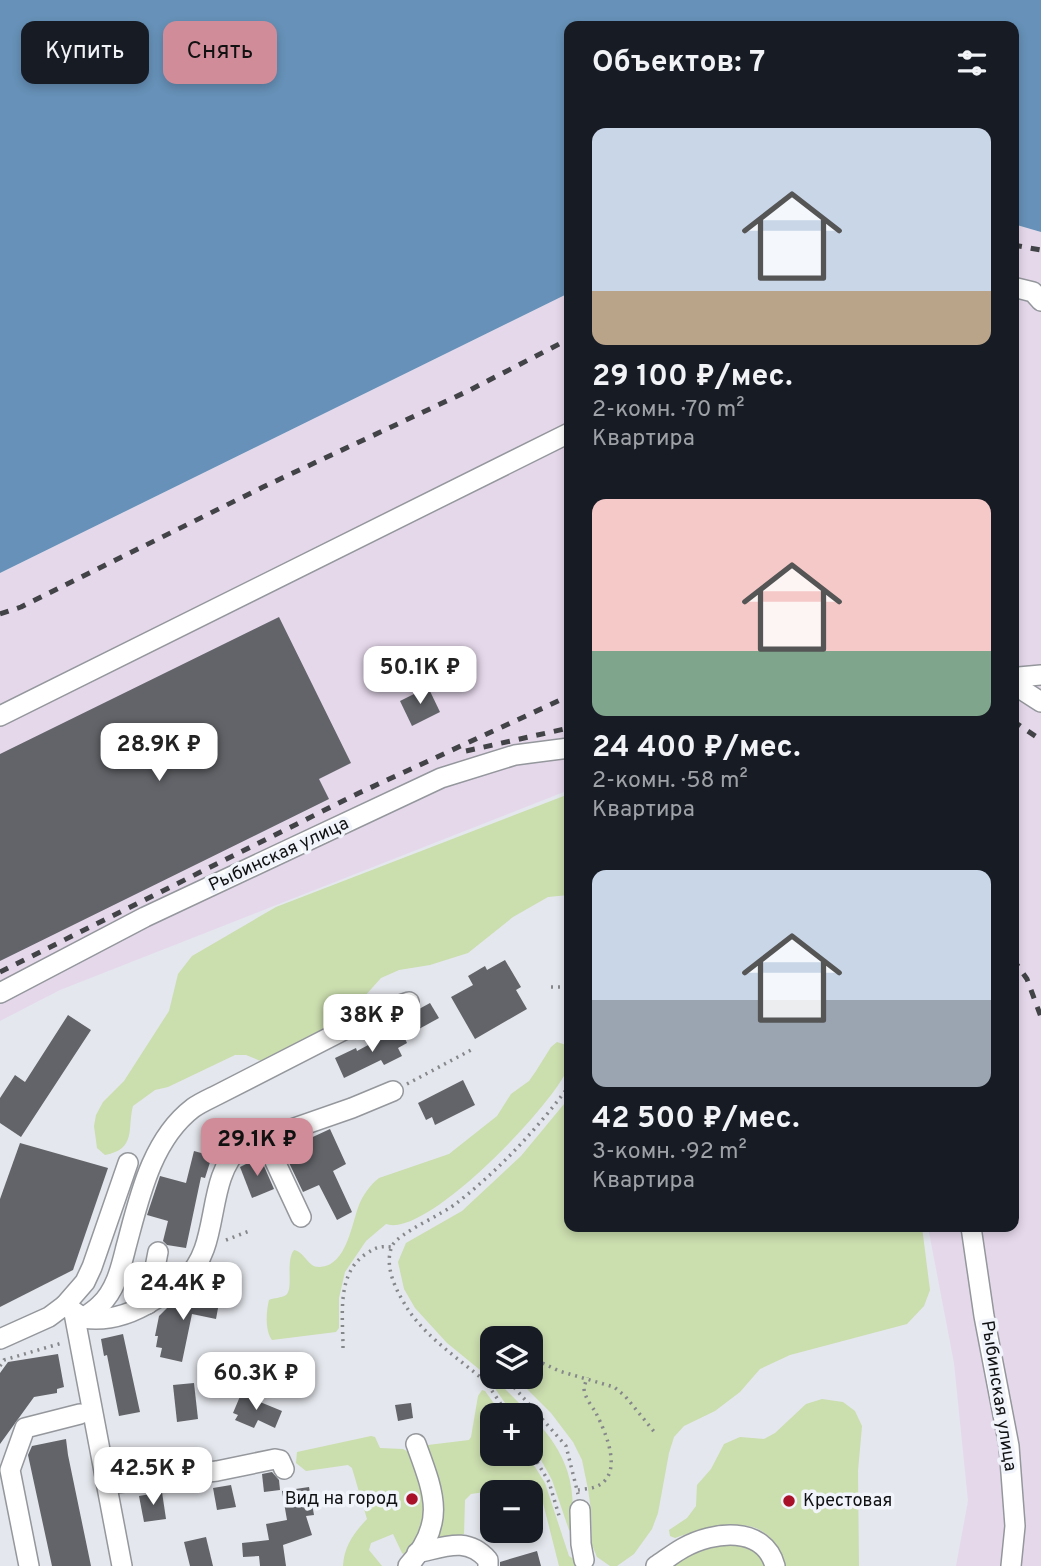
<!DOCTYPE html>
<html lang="ru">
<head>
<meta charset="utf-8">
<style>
	:root { --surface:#171b24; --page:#20242c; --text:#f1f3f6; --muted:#9ea1a6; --accent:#d08d99 }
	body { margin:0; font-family:Overpass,sans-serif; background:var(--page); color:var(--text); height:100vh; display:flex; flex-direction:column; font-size:26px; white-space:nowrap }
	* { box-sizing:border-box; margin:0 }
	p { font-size:23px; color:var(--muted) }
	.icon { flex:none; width:38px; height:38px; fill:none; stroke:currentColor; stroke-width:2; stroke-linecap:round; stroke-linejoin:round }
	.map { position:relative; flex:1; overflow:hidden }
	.details { position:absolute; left:564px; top:21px; width:455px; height:1211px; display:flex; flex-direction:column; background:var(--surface); border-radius:14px; box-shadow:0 4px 10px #0003 }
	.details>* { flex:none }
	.banner { position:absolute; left:21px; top:21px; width:438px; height:63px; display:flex; gap:14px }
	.fabs { position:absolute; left:480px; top:1326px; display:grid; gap:14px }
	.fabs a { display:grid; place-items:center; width:63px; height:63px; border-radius:14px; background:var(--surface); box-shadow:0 4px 10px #0003; font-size:35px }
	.price { position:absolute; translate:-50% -60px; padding:0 16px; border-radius:14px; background:#fff; color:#222; font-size:23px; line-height:46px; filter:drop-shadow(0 2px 4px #0008) }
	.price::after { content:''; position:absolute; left:50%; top:42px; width:21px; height:16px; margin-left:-10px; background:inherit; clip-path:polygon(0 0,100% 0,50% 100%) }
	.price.selected { background:var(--accent); color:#111 }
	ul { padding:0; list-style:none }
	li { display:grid; align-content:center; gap:14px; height:371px; padding:0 28px }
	li span { display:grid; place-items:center; height:217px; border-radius:14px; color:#555 }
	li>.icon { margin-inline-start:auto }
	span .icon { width:126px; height:126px; fill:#fffc; stroke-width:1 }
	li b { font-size:30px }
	h2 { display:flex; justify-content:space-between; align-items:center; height:84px; padding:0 28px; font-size:30px }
	.pill { padding:0 24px; border-radius:14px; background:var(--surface); box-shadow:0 4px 10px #0003; font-size:24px; line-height:63px }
	.pill.selected { background:var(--accent); color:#111 }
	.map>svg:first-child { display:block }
</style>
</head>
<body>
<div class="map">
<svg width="1041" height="1566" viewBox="0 0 1041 1566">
	<rect width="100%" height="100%" fill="#e4e7ed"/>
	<g fill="#e5d8eb">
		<polygon points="1013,224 1041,232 1041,1566 956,1566 968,1501 954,1363 928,1227 1013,1227"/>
		<polygon points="569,293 569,790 60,990 0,1021 0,573"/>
	</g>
	<g fill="#cbdeae">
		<path d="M569 794V895L548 897 513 917 468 953 430 965 399 970 381 978 347 1016 263 1062 246 1055H235L168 1087 155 1090 133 1106C127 1128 137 1149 105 1155L97 1148 94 1126 96 1115 103 1102 124 1081 169 1011 178 974 192 956 276 907Z"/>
		<path d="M557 1042 569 1046C569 1053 570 1062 568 1068 554 1104 426 1239 386 1224L366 1241 345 1272 339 1298V1328L336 1332 272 1340C265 1331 266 1312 269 1300 273 1298 282 1298 286 1295 294 1289 285 1261 294 1250 305 1252 308 1268 320 1267 347 1266 352 1222 359 1205 363 1195 370 1185 379 1178L449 1154 497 1116 511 1094 529 1081 536 1071 551 1047Z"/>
		<path d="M569 1098V1227H922L930 1290 924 1306 907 1324 790 1355 760 1369 740 1392 715 1411 684 1426 674 1437 669 1453 658 1513 652 1529 634 1554 617 1566H610L597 1557 592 1545 591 1510 588 1489 582 1460 573 1442 551 1413 515 1377H530V1339H492V1377H499L501 1385C547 1431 581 1459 571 1531L569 1530 552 1480 530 1440V1416H514L485 1374 447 1343 415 1308 404 1289 398 1262 406 1243 462 1211 521 1156Z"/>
		<polygon points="482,1390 485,1391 503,1416 492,1416 492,1454 527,1454 545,1483 569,1556 584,1566 559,1566 541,1495 538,1488 534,1485 471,1494 465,1500 464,1534 436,1545 425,1448 428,1445 469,1440 471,1437 478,1396"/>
		<path d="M822 1399 843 1402 855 1411 862 1426 858 1471 859 1566H783C772 1507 715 1525 675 1538L670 1536 669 1530 687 1518 696 1506 697 1485 711 1469 724 1444 740 1437 764 1439 775 1433 806 1404Z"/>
		<path d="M371 1436 375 1437 380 1448 403 1449 410 1453 425 1499 424 1532 405 1555 402 1553 393 1534 371 1543 369 1550 382 1566H343C344 1546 354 1533 367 1519L352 1468 348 1465 306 1471 296 1463 297 1452Z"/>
		<path d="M736 1544 758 1552 766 1566H671C692 1553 711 1546 736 1544Z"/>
	</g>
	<polygon fill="#6791b8" points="0,0 1041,0 1041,232 1013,224 1013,26 569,26 569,293 0,573"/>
	<g fill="#626469">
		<polygon points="279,617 351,763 319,779 329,799 0,961 0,754"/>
		<polygon points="428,687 440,712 412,726 400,701"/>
		<polygon points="505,960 521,987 516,990 527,1009 475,1039 451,997 473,985 468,976 485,966 487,970"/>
		<polygon points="430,1003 439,1018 408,1035 399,1020"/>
		<polygon points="68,1015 91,1030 21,1137 0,1123 0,1098 15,1075 25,1082"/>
		<polygon points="400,1028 407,1043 398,1048 402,1056 384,1065 381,1060 344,1078 335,1058 356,1048 357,1051"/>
		<polygon points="463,1080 475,1105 435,1125 432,1117 426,1120 418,1103"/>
		<polygon points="330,1129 346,1164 333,1171 352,1212 337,1220 319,1185 303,1192 281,1146 301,1139 302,1142"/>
		<polygon points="20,1143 108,1168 73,1270 0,1307 0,1199"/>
		<polygon points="194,1151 212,1156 205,1178 201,1177 186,1248 167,1245 163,1241 168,1221 147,1215 160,1176 186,1183"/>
		<polygon points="260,1157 274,1189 252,1198 240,1167"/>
		<polygon points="201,1288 221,1292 216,1319 192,1314 182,1362 160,1357 162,1348 156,1347 158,1336 155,1336 159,1316 170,1305 186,1294 198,1306"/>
		<polygon points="123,1334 140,1412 119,1416 107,1355 104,1356 101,1339"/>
		<polygon points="58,1354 64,1387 57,1389 57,1393 34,1397 0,1444 0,1373 8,1362"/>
		<polygon points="194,1383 198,1419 177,1422 173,1385"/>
		<polygon points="241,1394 282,1411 275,1428 258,1420 254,1428 235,1420 238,1415 233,1413"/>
		<polygon points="411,1403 413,1418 398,1421 395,1405"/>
		<polygon points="66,1439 68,1455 91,1566 52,1566 28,1455 32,1446"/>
		<polygon points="272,1472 279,1480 280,1490 264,1492 262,1474"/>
		<polygon points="231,1485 236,1507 217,1510 213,1488"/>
		<polygon points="309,1487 314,1515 306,1516 312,1535 283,1545 286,1566 260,1566 259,1556 243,1557 242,1543 269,1540 266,1524 287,1520 282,1491"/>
		<polygon points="162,1492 166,1519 144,1522 139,1496"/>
		<polygon points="206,1537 213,1566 190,1566 184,1542"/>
		<polygon points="537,1551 541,1566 500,1566 500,1562"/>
	</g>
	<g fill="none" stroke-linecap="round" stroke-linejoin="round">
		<g stroke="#94979c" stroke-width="22">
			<g id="minor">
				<polyline points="1013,287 1033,292 1041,301"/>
				<polyline points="1013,683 1019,677 1041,675"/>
				<polyline points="1013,684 1041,702"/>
				<polyline points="0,716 569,433"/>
				<polyline points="0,993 145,917 441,778 515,755 569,748"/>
				<polyline points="265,1140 301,1217"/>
				<path d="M128 1163 92 1267 85 1282 65 1305 83 1318C89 1314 95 1310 100 1305 116 1290 121 1267 126 1247 139 1199 151 1140 193 1108 200 1103 209 1099 217 1095L379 1012 409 1002"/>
				<polyline points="971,1227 984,1316 1009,1446 1015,1526 1011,1566"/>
				<polyline points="148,1304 158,1252"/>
				<polyline points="74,1313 122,1566"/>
				<path d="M83 1318C108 1322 132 1314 154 1300 164 1294 176 1288 185 1279 222 1246 204 1181 240 1147L352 1108 393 1091"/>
				<polyline points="0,1339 49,1317 65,1305"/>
				<polyline points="107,1484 217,1471 275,1459 280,1460 284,1469"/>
				<polyline points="580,1510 581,1544 584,1560"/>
				<path d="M417 1553C445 1547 467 1536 488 1560V1566"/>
				<polyline points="29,1566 10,1470 25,1428 80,1414"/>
				<path d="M408 1566C447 1523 434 1493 416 1444"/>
				<path d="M656 1566C665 1560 674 1553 683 1548 713 1531 764 1525 775 1566"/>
			</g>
		</g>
		<g stroke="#85878b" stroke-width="3.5" stroke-dasharray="2 5" stroke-linecap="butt">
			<polyline points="551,987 569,987"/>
			<polyline points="407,1084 473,1049"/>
			<polyline points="226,1240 252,1230"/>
			<path d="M343 1348C343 1317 336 1273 366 1254 376 1247 380 1246 392 1247"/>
			<polyline points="530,1357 559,1371 614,1387 625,1396 656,1434"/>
			<polyline points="0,1366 4,1360 62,1343"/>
			<polyline points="505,1377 566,1446 578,1494"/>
			<path d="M508 1416C500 1403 491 1387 480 1377 455 1356 428 1338 409 1311 398 1294 383 1268 392 1246 398 1233 444 1214 458 1202 500 1169 537 1129 569 1086"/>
			<polyline points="530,1450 549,1482 560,1519"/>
			<path d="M578 1490C583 1489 590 1489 595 1487 625 1476 606 1433 596 1413 592 1406 584 1397 584 1388 584 1387 587 1378 587 1377"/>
		</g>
		<use href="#minor" stroke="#fff" stroke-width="19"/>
		<g stroke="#414346" stroke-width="5" stroke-dasharray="9 9" stroke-linecap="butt">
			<polyline points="1013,245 1041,250"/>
			<polyline points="0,614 21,607 263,487 468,391 569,339"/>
			<polyline points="1013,721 1041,740"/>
			<polyline points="466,751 569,728"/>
			<polyline points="1013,959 1027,979 1041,1017"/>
			<polyline points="0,972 359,793 569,696"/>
		</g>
	</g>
	<g fill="#a81128" stroke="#f1f4fa" stroke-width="2.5">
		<circle cx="412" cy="1499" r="7"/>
		<circle cx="789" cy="1501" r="7"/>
	</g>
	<g text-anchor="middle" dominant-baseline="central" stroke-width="7" stroke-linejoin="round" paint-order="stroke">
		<g font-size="18" fill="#101113" stroke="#f1f4fa">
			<text transform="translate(279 855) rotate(-25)">Рыбинская улица</text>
			<text transform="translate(998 1396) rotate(81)">Рыбинская улица</text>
		</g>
		<g font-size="18" fill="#101113" stroke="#f1f4fa" text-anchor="end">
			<text x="398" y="1499">Вид на город</text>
			<text x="803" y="1501" text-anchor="start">Крестовая</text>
		</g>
	</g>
</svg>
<div class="fabs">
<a><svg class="icon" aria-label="layers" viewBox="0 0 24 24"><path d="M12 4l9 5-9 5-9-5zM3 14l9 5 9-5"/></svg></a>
<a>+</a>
<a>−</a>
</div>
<b class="price" style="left:420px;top:706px">50.1K ₽</b>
<b class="price" style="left:159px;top:783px">28.9K ₽</b>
<b class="price" style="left:372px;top:1054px">38K ₽</b>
<b class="price selected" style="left:257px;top:1178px">29.1K ₽</b>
<b class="price" style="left:183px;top:1322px">24.4K ₽</b>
<b class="price" style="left:256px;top:1412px">60.3K ₽</b>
<b class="price" style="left:153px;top:1507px">42.5K ₽</b>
<div class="banner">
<a class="pill">Купить</a>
<a class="pill selected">Снять</a>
</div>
<section class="details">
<h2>Объектов: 7<svg class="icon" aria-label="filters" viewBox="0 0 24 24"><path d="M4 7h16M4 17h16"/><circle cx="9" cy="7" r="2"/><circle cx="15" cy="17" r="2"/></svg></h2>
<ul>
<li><span style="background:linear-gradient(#c9d6e8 75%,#b9a48a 0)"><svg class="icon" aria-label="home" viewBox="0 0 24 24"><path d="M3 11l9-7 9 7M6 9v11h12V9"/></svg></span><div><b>29 100 ₽/мес.</b><p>2-комн. · 70 m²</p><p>Квартира</p></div></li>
<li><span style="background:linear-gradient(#f6c9c9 70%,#7fa58c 0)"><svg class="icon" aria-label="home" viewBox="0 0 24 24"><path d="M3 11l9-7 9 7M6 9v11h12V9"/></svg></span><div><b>24 400 ₽/мес.</b><p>2-комн. · 58 m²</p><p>Квартира</p></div></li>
<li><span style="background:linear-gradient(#c9d6e8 60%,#9aa5b1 0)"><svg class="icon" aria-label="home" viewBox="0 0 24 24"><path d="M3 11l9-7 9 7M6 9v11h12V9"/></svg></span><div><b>42 500 ₽/мес.</b><p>3-комн. · 92 m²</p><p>Квартира</p></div></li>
</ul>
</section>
</div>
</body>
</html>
